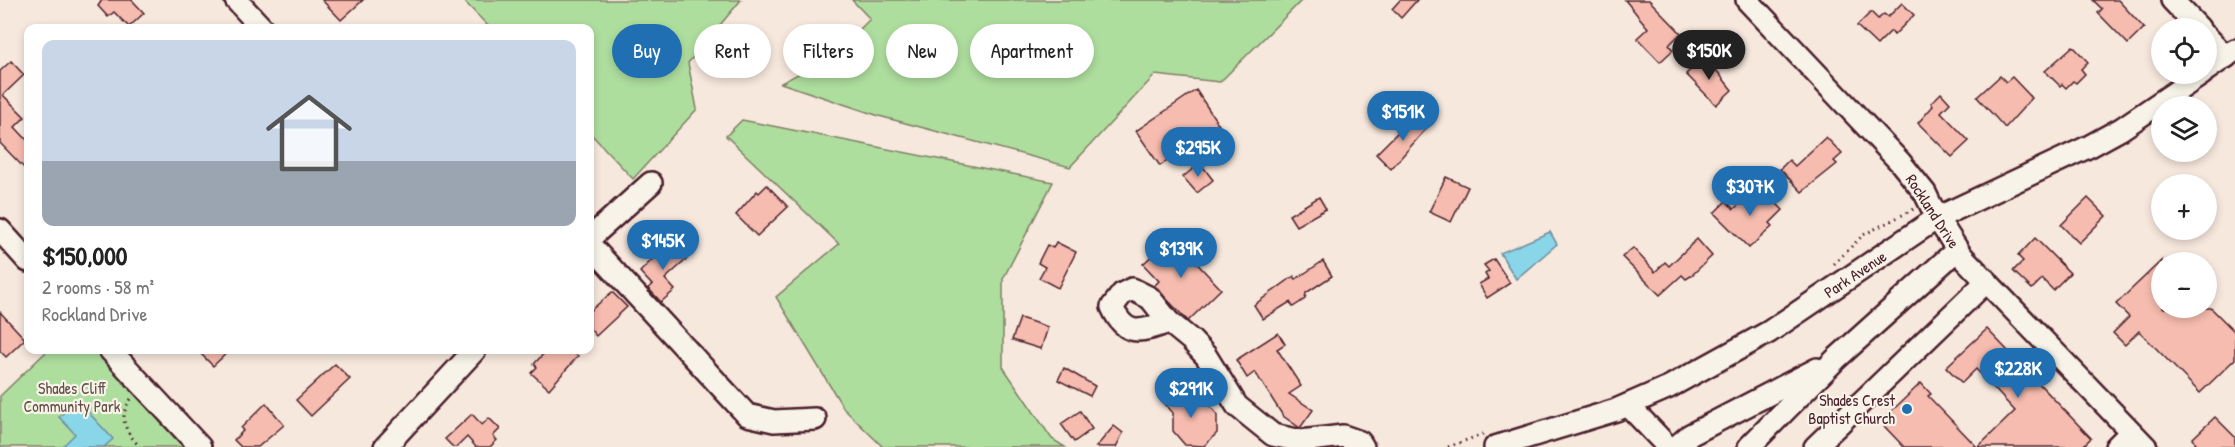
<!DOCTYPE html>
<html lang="en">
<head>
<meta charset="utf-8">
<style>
	:root { --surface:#fff; --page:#f6f6f6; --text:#222; --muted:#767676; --accent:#1f6fb2 }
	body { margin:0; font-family:"Patrick Hand",sans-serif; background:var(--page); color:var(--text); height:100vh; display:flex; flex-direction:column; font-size:22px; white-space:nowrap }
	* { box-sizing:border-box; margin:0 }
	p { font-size:20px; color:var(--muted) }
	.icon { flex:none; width:33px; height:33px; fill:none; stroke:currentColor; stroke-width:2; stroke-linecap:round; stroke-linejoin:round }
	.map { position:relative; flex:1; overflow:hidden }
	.panel { position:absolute; left:24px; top:24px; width:570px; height:330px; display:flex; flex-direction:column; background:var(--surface); border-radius:12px; box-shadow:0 3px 9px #0003 }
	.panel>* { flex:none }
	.guide { position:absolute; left:612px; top:24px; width:570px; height:54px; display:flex; gap:12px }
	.tools { position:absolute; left:2151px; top:18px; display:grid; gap:12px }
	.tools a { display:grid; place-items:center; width:66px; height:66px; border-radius:50%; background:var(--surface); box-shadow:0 3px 9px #0003; font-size:30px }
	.price { position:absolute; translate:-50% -51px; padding:0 14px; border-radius:21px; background:var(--accent); color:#fff; font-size:20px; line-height:39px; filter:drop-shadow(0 2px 3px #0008) }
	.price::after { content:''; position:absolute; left:50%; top:36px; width:18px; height:14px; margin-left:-9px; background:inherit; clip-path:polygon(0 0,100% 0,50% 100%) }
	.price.current { background:#222; color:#fff }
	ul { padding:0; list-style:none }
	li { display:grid; align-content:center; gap:12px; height:318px; padding:0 18px }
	li span { display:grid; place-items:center; height:186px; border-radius:12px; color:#555 }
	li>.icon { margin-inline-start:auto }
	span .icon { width:108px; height:108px; fill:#fffc; stroke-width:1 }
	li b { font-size:26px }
	.tag { padding:0 21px; border-radius:27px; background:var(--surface); box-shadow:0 3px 9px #0003; font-size:21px; line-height:54px }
	.tag.current { background:var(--accent); color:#fff }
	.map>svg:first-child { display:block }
</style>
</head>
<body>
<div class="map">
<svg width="2235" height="447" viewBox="0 0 2235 447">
	<rect width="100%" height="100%" fill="#f7e8dd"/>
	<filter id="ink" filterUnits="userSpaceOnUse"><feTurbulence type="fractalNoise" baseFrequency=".0167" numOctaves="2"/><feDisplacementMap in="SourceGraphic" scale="12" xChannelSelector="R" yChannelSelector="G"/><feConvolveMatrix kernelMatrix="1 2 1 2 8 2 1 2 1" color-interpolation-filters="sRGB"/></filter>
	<g filter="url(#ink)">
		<g fill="#aede9e" stroke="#7c7e64" stroke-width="1.5">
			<polygon points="463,0 741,0 688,63 697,109 633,179 590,133 590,28 490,28"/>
			<polygon points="852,0 1302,0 1220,82 1155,75 1070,167 879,116 781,83 834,55 870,19"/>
			<polygon points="742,120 1053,182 1003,279 1003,367 1052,439 1065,447 883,447 844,409 776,297 839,244 726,136"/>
			<polygon points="48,350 100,350 191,447 0,447 0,396"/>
		</g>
		<g fill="#89d6e9" stroke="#708d9d" stroke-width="1.5">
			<polygon points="1550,232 1557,244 1516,279 1500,253"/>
			<polygon points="77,400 113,439 104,447 62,447 75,434 59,417"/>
		</g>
		<g fill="#f6bcaf" stroke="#4a1f2b" stroke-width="1.5">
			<polygon points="102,0 132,0 144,13 129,27 114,12 108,17 98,6"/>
			<polygon points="322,0 363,0 341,20"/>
			<polygon points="1400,0 1417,0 1401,18 1392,9"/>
			<polygon points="1625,0 1649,0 1681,33 1669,45 1673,50 1660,62 1637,38 1648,28"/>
			<polygon points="2093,0 2118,0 2144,28 2128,44 2098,13 2102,9"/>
			<polygon points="1902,3 1914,15 1894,35 1891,31 1877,45 1857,26 1871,12 1878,19 1884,14 1888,17"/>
			<polygon points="2073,46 2088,62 2081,69 2085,74 2076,83 2073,81 2066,88 2062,84 2060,86 2045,71"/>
			<polygon points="1705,56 1732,90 1716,105 1686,74"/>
			<polygon points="11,61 24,75 3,95 25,117 15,127 28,141 28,172 0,143 0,71"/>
			<polygon points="2000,76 2006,82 2012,77 2032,98 2005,128 1977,97"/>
			<polygon points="1196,90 1219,125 1160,166 1136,131"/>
			<polygon points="1941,93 1950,103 1941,112 1969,141 1952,157 1918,123 1933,106 1931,103"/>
			<polygon points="1423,113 1432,122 1391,169 1376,154 1401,129 1404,132"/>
			<polygon points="1826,137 1842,154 1834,161 1837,164 1802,192 1780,169 1789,160 1795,166"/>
			<polygon points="1200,163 1213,180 1197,193 1183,177"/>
			<polygon points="1446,177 1468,187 1451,222 1429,212"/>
			<polygon points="767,185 788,207 757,236 736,215 757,191 759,193"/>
			<polygon points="1764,191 1783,210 1770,223 1773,226 1749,248 1714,213 1726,201 1734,209 1751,193 1757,199"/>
			<polygon points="1319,197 1326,209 1296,226 1289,215"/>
			<polygon points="2088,198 2106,216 2079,243 2061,225"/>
			<polygon points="1172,237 1221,289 1188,321 1154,286 1159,281 1143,264"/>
			<polygon points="2035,238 2070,273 2053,290 2042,279 2032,289 2013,271 2023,261 2018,256"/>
			<polygon points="1697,239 1712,256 1691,276 1686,279 1682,275 1660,295 1622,257 1633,248 1655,272 1665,262 1669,266"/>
			<polygon points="670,241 687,259 665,279 675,290 661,302 648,288 652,285 640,272"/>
			<polygon points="1056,242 1076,252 1058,288 1039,278 1045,267 1038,263 1047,245 1053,248"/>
			<polygon points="1494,259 1510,283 1487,298 1479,284 1488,279 1485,274 1489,271 1484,265"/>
			<polygon points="2162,260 2162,308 2211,308 2235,332 2235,359 2200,393 2139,331 2125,345 2113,333 2129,317 2116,304"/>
			<polygon points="1323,261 1332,276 1306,293 1305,299 1293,307 1290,302 1263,319 1254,305 1294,276 1296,279"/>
			<polygon points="612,292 627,307 596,336 590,329 590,311"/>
			<polygon points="0,312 25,339 6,357 0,351"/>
			<polygon points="1020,318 1048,327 1041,349 1012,340"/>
			<polygon points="1987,329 2091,438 2082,447 1978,447 2015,411 1976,369 1962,383 1946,367"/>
			<polygon points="1278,333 1285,344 1277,349 1301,386 1289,394 1313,410 1300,428 1283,416 1255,372 1247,378 1236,360"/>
			<polygon points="197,350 230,350 213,366"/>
			<polygon points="547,350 570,350 578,356 549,389 531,373 537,367 534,364"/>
			<polygon points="335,364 350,379 311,416 296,400"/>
			<polygon points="1064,368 1095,386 1090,396 1058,380"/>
			<polygon points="1921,383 1931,394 1928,396 1977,447 1904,447 1885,427 1881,421"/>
			<polygon points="1174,386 1186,400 1205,400 1217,414 1217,433 1204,446 1185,445 1173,431 1173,413 1160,398"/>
			<polygon points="266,403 284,425 258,447 241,447 234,440 243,431 241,428"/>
			<polygon points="1080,411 1092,429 1074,442 1061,424"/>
			<polygon points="472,414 482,425 489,418 500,429 493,436 497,440 490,447 476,447 467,437 457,447 453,447 445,439"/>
			<polygon points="2215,417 2235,437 2235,447 2200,447 2192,439"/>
			<polygon points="1114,426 1123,433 1116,447 1096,447"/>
		</g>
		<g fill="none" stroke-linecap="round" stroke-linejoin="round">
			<g stroke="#4a1f2b" stroke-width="26">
				<g id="minor">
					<polyline points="236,0 262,28"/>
					<polyline points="1747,0 1900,162 1925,193 1937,218 1961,255 2146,447"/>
					<polyline points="2172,0 2199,28"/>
					<polyline points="2206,36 2226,57"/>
					<polyline points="2206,70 2235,50"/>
					<polyline points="0,230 28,261"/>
					<polyline points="590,238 651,183"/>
					<polyline points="590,245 747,415 774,421 815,419"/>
					<path d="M1169 322C1140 332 1126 338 1112 307L1122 294 1132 289 1150 298 1169 322 1191 340 1206 356 1237 406 1273 435 1301 441 1343 436 1360 442 1363 447"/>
					<polyline points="110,350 200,447"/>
					<polyline points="1628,405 1668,447"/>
					<polyline points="385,447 475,350"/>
					<polyline points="1495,447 1616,410 1669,387 1769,332 1937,218 2090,146 2121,129 2202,74"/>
					<polyline points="1676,447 1690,435 1817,369"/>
					<polyline points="1749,447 1836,359 1957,250"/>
					<polyline points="1815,447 1987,281"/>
					<polyline points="2116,447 2131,432"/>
				</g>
			</g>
			<g stroke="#4a1f2b" stroke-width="3" stroke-dasharray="1.5 4.5" stroke-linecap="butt">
				<polyline points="1834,264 1863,235 1914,209"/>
				<path d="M131 399C117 418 126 432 140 447"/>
				<polyline points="1448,447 1483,434"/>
			</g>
			<use href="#minor" stroke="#f7f3e8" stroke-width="21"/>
		</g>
	</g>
	<circle fill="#1f6fb2" stroke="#f7f3e8" stroke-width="2" cx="1907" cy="409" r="6"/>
	<g text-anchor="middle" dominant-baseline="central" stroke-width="4.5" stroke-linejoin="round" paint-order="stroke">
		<g font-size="16" fill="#4a1f2b" stroke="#f7f3e8">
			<text transform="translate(1933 211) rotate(57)">Rockland Drive</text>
			<text transform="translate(1855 274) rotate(-34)">Park Avenue</text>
		</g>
		<g font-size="16" fill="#634f48" stroke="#f7f3e8">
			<text x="72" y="388">Shades Cliff<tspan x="72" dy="18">Community Park</tspan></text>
		</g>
		<g font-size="16" fill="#4a1f2b" stroke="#f7f3e8" text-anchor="end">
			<text x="1895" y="400">Shades Crest<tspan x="1895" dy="18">Baptist Church</tspan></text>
		</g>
	</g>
</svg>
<div class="tools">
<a><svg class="icon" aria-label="locate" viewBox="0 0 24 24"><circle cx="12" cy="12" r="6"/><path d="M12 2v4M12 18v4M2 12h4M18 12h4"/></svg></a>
<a><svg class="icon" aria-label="layers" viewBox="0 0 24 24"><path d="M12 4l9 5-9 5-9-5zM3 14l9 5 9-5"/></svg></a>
<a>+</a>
<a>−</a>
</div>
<b class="price current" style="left:1709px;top:81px">$150K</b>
<b class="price" style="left:1403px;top:142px">$151K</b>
<b class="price" style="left:1198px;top:178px">$295K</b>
<b class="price" style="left:1750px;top:217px">$307K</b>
<b class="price" style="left:663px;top:271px">$145K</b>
<b class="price" style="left:1181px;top:279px">$139K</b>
<b class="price" style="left:2018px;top:399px">$228K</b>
<b class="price" style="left:1191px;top:419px">$291K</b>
<div class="guide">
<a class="tag current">Buy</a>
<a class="tag">Rent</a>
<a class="tag">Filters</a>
<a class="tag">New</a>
<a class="tag">Apartment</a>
</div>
<section class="panel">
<ul>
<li><span style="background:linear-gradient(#c9d6e8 65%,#9aa5b1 0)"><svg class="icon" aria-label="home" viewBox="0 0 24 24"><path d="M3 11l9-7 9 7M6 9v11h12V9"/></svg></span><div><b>$150,000</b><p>2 rooms · 58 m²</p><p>Rockland Drive</p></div></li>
</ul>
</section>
</div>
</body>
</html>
